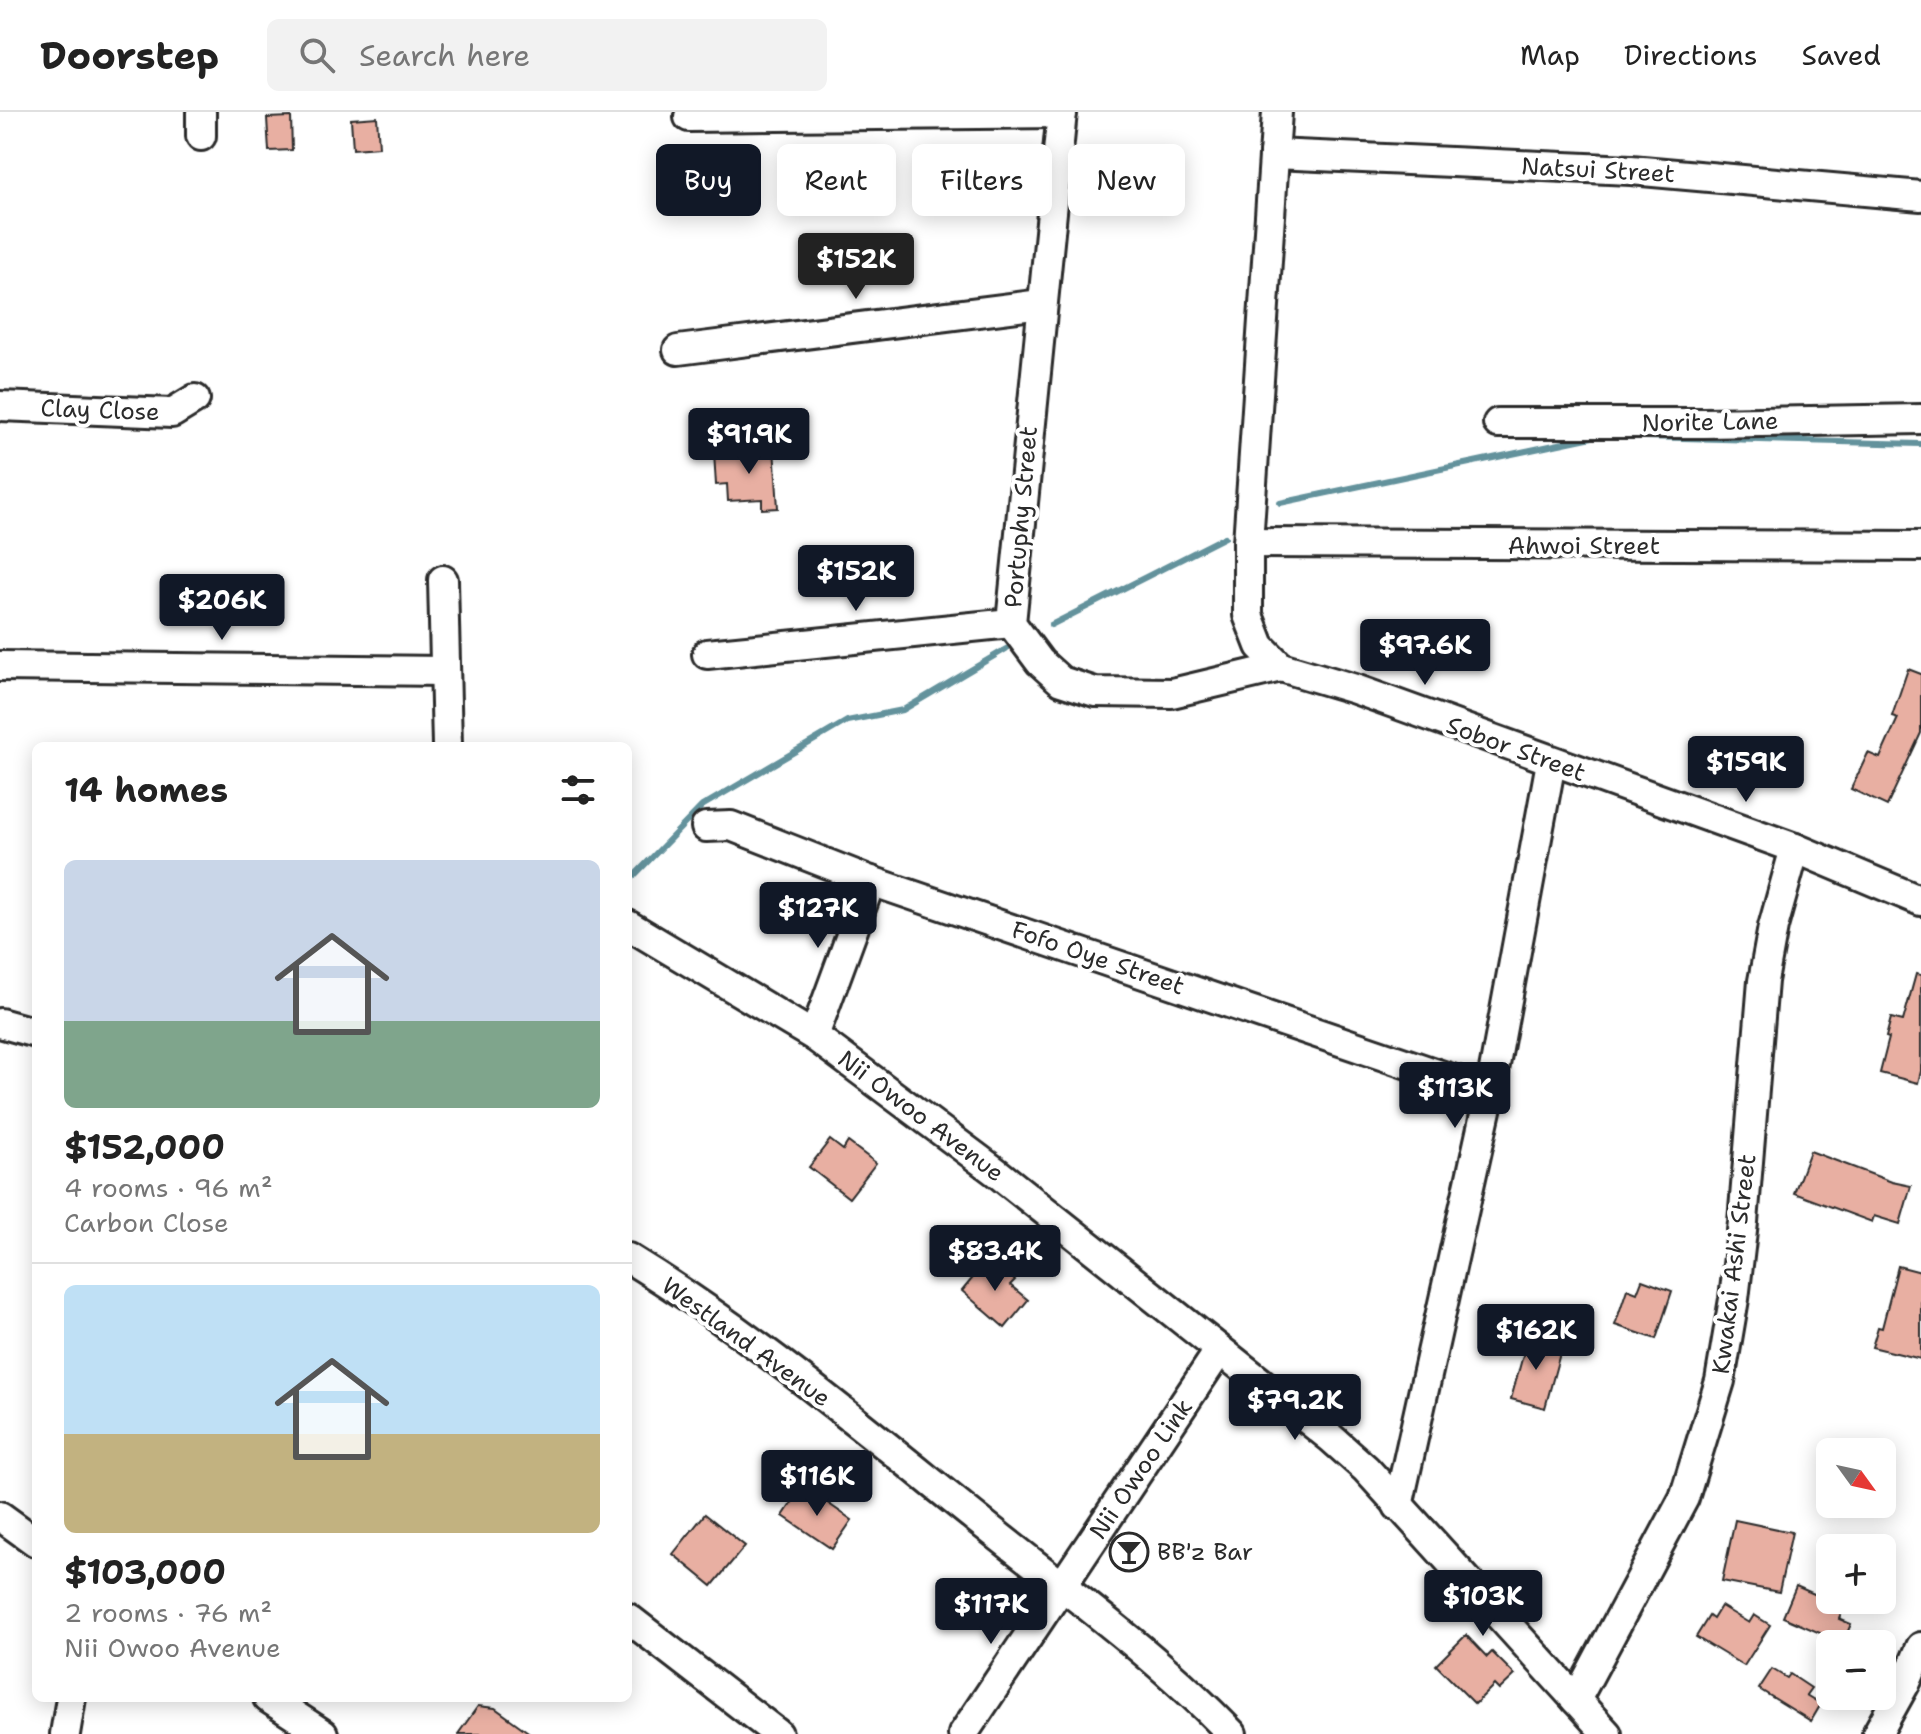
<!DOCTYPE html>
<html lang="en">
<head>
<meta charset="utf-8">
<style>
	:root { --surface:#fff; --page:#f2f2f2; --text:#222; --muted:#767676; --line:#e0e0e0; --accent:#111827 }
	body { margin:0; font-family:"Shantell Sans",sans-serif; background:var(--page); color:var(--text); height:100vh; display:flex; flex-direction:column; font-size:30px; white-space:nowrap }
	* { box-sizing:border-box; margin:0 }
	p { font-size:26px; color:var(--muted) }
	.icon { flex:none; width:44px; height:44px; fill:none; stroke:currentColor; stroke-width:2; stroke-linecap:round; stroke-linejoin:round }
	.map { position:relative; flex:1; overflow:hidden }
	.side { position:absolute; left:32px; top:630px; width:600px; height:960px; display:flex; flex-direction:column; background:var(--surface); border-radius:12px; box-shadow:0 4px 20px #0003 }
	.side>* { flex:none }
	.banner { position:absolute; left:656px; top:32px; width:760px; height:72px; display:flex; gap:16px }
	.needle { width:52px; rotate:123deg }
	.tools { position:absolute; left:1816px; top:1326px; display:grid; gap:16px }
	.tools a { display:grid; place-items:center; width:80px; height:80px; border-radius:12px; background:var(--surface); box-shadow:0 4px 20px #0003; font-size:40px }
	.price { position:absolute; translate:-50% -68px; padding:0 18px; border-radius:8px; background:var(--accent); color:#fff; font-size:26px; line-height:52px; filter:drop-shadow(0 2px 4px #0008) }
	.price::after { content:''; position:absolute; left:50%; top:48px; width:24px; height:18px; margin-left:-12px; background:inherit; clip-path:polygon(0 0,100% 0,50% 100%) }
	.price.on { background:#222; color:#fff }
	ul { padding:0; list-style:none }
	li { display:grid; align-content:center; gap:16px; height:424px; padding:0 32px }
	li+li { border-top:2px solid var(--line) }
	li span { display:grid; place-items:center; height:248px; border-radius:12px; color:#555 }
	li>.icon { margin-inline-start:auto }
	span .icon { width:144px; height:144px; fill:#fffc; stroke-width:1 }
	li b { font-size:34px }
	h2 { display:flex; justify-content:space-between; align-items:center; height:96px; padding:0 32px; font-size:34px }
	.tag { padding:0 28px; border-radius:12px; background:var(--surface); box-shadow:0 4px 20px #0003; font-size:28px; line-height:72px }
	.tag.on { background:var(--accent); color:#fff }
	header { display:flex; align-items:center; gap:48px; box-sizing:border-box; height:112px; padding:0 40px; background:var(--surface); border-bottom:2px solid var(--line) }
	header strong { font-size:38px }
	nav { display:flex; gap:44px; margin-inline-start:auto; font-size:28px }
	.search { width:560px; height:72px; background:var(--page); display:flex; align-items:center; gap:20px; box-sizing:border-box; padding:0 28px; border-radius:12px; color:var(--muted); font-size:30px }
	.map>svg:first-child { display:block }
</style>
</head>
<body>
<header>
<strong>Doorstep</strong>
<div class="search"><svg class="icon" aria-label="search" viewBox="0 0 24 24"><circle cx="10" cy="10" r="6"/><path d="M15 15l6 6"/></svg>Search here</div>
<nav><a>Map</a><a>Directions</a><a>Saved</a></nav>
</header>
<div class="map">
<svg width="1921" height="1622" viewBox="0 0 1921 1622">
	<rect width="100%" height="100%" fill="#fff"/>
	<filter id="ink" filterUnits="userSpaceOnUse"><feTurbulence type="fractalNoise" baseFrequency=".0125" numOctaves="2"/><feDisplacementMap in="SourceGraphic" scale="16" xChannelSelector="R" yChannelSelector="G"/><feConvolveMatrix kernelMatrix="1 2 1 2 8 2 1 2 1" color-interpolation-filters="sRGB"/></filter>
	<g filter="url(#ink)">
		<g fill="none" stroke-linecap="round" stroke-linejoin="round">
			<g stroke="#63929c" stroke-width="6">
				<polyline points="1644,325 1921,332"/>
				<polyline points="1280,391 1597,324"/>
				<polyline points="1051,513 1225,425"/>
				<polyline points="628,770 702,694 847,609 903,598 1006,537"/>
			</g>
		</g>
		<g fill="#e8afa2" stroke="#2b2b2b" stroke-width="2">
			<polygon points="291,5 292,38 269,39 267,6"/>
			<polygon points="377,5 379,35 353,37 351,7"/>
			<polygon points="774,336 778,396 762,397 762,387 728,389 727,372 716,373 714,341"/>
			<polygon points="1908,557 1921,562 1921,621 1887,694 1851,677 1868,641 1880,646 1898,606 1892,604"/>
			<polygon points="1916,862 1921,863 1921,959 1918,971 1880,961 1889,926 1886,925 1891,906 1903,909"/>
			<polygon points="830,1028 843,1038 848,1030 876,1051 849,1086 809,1055"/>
			<polygon points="1810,1039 1892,1070 1911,1074 1900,1112 1874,1104 1872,1110 1794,1081"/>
			<polygon points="989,1146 1015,1168 1010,1173 1028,1188 1005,1216 962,1179"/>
			<polygon points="1898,1154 1921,1160 1921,1247 1872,1235 1878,1215 1882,1216"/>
			<polygon points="1642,1168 1672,1179 1656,1227 1615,1213 1627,1177 1637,1181"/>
			<polygon points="1528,1225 1562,1234 1545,1296 1511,1287"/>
			<polygon points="803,1374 852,1408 832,1437 783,1404"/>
			<polygon points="705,1402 745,1434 712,1474 673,1442"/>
			<polygon points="1735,1408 1792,1420 1779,1480 1722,1469"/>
			<polygon points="1796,1474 1844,1495 1839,1507 1851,1512 1843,1531 1783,1505"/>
			<polygon points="1721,1494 1749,1511 1754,1503 1770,1513 1744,1554 1696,1525 1709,1504 1713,1507"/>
			<polygon points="1466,1523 1487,1545 1492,1540 1515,1563 1499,1578 1494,1573 1475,1592 1436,1553"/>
			<polygon points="1772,1557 1787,1566 1790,1562 1811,1576 1806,1583 1821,1592 1811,1609 1759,1577"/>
			<polygon points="478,1594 495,1596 531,1622 458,1622"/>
		</g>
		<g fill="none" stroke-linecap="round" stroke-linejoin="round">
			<g stroke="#2b2b2b" stroke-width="34">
				<g id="minor">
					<polyline points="1062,0 1011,511 1040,550 1061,569 1095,580 1172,581 1281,555"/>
					<polyline points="1277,0 1248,431 1248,503 1260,534 1281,555 1355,577 1795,736 1921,789"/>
					<polyline points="689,5 1062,1"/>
					<polyline points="201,24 201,0"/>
					<polyline points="1274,42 1631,58 1921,84"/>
					<polyline points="678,238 1041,192"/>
					<polyline points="0,294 172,301 195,287"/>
					<polyline points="1498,311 1704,311 1921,307"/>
					<polyline points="1248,431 1921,434"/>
					<polyline points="443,468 447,634"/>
					<polyline points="707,542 1011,511"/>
					<polyline points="0,554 445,559"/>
					<polyline points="706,715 731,714 871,769 1490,980"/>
					<polyline points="628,813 814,924 996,1060 1331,1326 1366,1357 1607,1622"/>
					<polyline points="0,911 36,921"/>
					<polyline points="814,924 871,769"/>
					<path d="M628 1146C754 1223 867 1319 982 1411 1067 1479 1157 1543 1232 1622"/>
					<polyline points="1398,1394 1490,980 1551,650"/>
					<polyline points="0,1404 36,1430"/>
					<polyline points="628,1506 778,1622"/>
					<polyline points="268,1586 323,1622"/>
					<polyline points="1576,1588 1684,1386 1720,1269 1734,1187 1743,1110 1763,869 1773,815 1795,736"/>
					<polyline points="65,1622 71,1586"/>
					<polyline points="963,1622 1219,1239"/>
					<polyline points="1877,1622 1907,1568 1921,1535"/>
				</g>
			</g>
			<use href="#minor" stroke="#fff" stroke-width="28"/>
		</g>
	</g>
	<defs>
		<g id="bar-ring" transform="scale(2)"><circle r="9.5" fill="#fff" stroke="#2b2b2b" stroke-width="1.5"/><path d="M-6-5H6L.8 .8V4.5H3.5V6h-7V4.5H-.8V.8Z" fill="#2b2b2b"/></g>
	</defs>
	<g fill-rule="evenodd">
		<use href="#bar-ring" x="1129" y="1440"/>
	</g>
	<g text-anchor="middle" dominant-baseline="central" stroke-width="8" stroke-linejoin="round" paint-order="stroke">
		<g font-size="24" fill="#2b2b2b" stroke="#fff">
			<text transform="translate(1598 58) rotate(3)">Natsui Street</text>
			<text transform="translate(100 298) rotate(2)">Clay Close</text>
			<text transform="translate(1710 310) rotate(-1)">Norite Lane</text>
			<text transform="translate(1021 405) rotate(-85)">Portuphy Street</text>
			<text x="1584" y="434">Ahwoi Street</text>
			<text transform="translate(1516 637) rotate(20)">Sobor Street</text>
			<text transform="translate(1098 846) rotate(19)">Fofo Oye Street</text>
			<text transform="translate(921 1004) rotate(37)">Nii Owoo Avenue</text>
			<text transform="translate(1734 1152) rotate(-83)">Kwakai Ashi Street</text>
			<text transform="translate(746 1230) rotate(36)">Westland Avenue</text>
			<text transform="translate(1141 1357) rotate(-56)">Nii Owoo Link</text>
		</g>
		<g font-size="24" fill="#2b2b2b" stroke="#fff" text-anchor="start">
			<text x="1157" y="1440">BB'z Bar</text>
		</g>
	</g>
</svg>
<div class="tools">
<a><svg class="needle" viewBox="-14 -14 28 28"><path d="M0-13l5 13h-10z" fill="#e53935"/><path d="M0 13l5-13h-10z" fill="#767676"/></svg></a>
<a>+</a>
<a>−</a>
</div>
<b class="price on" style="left:856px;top:189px">$152K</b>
<b class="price" style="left:749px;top:364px">$91.9K</b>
<b class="price" style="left:856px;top:501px">$152K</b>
<b class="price" style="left:222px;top:530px">$206K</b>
<b class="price" style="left:1425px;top:575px">$97.6K</b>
<b class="price" style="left:1746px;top:692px">$159K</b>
<b class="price" style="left:818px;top:838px">$127K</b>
<b class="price" style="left:1455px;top:1018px">$113K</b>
<b class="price" style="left:995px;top:1181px">$83.4K</b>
<b class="price" style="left:1536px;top:1260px">$162K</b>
<b class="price" style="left:1295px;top:1330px">$79.2K</b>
<b class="price" style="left:817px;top:1406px">$116K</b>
<b class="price" style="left:1483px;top:1526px">$103K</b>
<b class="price" style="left:991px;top:1534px">$117K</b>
<div class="banner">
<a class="tag on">Buy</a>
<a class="tag">Rent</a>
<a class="tag">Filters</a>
<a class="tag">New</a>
</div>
<section class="side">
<h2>14 homes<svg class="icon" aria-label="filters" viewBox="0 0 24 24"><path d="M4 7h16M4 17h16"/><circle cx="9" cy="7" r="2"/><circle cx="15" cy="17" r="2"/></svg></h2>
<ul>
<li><span style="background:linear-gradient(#c9d6e8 65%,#7fa58c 0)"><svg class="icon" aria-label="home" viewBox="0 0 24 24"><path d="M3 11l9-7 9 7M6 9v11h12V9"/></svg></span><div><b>$152,000</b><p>4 rooms · 96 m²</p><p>Carbon Close</p></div></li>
<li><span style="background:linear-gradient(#bfe0f5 60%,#c2b280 0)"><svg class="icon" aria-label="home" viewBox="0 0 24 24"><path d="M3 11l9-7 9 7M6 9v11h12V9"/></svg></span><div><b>$103,000</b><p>2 rooms · 76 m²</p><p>Nii Owoo Avenue</p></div></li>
</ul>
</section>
</div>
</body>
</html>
